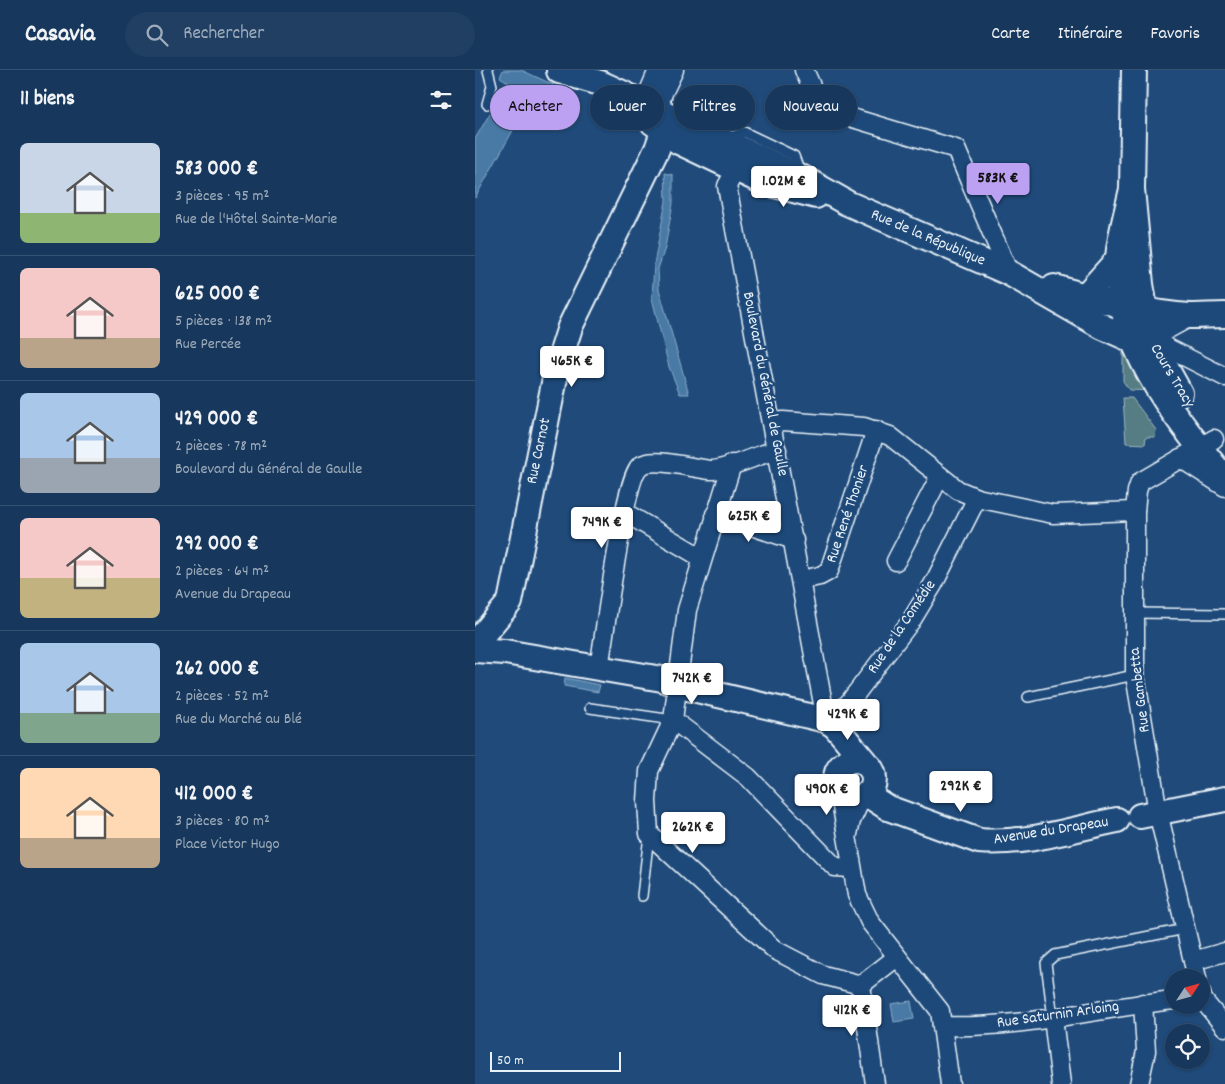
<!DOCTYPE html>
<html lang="fr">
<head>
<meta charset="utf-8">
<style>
	:root { --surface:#17385c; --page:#203f62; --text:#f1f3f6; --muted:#9eacbb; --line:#365272; --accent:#bca0f2 }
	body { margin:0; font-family:Dekko,sans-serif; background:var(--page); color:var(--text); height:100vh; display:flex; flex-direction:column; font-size:19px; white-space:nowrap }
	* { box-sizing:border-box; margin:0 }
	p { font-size:16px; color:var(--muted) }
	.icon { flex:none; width:28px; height:28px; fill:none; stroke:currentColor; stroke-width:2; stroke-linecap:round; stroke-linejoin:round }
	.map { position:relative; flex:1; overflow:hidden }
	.panel { display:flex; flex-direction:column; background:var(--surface); width:475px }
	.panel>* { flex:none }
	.top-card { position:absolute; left:15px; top:15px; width:475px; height:45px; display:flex; gap:10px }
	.needle { width:32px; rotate:54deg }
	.tools { position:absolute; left:690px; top:899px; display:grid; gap:10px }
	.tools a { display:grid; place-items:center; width:45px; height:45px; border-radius:50%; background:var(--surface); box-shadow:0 1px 4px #0004,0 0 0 1px var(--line); font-size:25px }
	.scale { position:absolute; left:15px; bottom:12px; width:131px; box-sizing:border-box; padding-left:5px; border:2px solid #e8f1f8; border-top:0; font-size:14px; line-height:18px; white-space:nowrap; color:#e8f1f8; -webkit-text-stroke:4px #1f4a7a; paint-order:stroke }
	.price { position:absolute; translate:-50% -42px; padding:0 11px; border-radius:5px; background:#fff; color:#222; font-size:16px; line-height:32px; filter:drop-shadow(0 1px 2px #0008) }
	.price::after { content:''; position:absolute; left:50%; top:30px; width:15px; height:11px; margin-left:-8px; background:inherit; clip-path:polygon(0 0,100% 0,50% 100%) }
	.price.selected { background:var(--accent); color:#111 }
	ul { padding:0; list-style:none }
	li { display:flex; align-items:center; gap:15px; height:125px; padding:0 20px }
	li+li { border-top:1px solid var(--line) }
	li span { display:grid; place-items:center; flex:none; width:140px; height:100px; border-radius:8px; color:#555 }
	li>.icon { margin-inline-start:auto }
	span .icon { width:60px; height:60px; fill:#fffc; stroke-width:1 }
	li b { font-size:21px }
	h2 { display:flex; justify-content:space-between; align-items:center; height:60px; padding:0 20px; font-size:21px }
	.pill { padding:0 18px; border-radius:22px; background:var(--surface); box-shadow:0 1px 4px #0004,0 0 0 1px var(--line); font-size:18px; line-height:45px }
	.pill.selected { background:var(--accent); color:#111 }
	header { display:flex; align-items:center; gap:30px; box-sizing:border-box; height:70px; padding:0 25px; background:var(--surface); border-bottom:1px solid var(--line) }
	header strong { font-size:24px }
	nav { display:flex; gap:28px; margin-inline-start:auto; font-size:18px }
	.search { width:350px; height:45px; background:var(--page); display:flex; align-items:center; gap:12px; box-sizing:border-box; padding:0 18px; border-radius:28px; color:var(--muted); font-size:19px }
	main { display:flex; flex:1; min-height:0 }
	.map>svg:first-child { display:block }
</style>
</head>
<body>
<header>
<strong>Casavia</strong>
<div class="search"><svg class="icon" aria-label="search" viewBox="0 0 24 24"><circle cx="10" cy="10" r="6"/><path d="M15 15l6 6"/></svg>Rechercher</div>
<nav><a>Carte</a><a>Itinéraire</a><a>Favoris</a></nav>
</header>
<main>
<section class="panel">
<h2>11 biens<svg class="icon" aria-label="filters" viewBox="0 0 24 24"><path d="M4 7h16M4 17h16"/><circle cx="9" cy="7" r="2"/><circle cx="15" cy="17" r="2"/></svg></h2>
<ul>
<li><span style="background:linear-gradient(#c9d6e8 70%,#8fb573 0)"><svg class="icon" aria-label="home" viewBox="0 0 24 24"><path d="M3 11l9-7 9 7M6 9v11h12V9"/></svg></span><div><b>583 000 €</b><p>3 pièces · 95 m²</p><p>Rue de l'Hôtel Sainte-Marie</p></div></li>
<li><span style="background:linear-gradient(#f6c9c9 70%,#b9a48a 0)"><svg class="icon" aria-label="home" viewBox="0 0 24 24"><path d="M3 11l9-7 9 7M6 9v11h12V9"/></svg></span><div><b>625 000 €</b><p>5 pièces · 138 m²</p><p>Rue Percée</p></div></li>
<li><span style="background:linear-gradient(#a9c7e8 65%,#9aa5b1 0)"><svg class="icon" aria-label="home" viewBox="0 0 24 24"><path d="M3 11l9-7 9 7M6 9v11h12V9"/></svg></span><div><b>429 000 €</b><p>2 pièces · 78 m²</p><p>Boulevard du Général de Gaulle</p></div></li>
<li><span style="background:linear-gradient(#f6c9c9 60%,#c2b280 0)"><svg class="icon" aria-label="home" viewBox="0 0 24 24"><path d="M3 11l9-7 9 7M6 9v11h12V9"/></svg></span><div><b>292 000 €</b><p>2 pièces · 64 m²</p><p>Avenue du Drapeau</p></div></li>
<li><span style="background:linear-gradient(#a9c7e8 70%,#7fa58c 0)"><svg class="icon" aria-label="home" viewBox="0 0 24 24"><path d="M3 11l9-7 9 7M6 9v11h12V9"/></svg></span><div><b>262 000 €</b><p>2 pièces · 52 m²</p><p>Rue du Marché au Blé</p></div></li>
<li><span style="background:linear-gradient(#ffd9b3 70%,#b9a48a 0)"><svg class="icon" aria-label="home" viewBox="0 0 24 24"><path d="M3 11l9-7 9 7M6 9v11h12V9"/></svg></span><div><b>412 000 €</b><p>3 pièces · 80 m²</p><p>Place Victor Hugo</p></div></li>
</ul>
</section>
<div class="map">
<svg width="750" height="1014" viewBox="0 0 750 1014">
	<rect width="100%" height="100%" fill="#1f4a7a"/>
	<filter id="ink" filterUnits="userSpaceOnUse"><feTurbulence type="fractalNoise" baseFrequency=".02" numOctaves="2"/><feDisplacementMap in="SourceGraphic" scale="10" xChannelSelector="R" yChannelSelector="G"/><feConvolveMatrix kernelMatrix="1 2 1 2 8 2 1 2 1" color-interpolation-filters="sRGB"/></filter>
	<g filter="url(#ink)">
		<g fill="#577d83" stroke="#a0b7be">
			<polygon points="648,282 679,321 654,320 648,311"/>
			<polygon points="648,328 657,328 681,360 680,367 671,367 670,374 651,373"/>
		</g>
		<g fill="#497aa6" stroke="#89aac7">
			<polygon points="28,0 46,0 79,15 68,38 54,32 0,128 0,69 33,12 25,7"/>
			<polygon points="190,103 198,105 198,133 190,178 183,199 184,219 214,324 205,324 194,297 177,228 179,194 191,131"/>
			<polygon points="90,608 125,615 123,622 89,616"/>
			<polygon points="436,931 439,949 419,952 416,934"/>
		</g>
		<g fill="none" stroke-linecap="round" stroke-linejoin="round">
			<g stroke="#e8f1f8" stroke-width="12">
				<g id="lane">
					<polyline points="12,34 17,16 13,0"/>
					<polyline points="253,68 269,62 319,86 325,102"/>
					<polyline points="659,543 750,544"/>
					<polyline points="553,627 660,605"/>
					<polyline points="115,638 198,650"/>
					<polyline points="167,826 174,765"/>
					<polyline points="578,948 571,893 580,885 710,859"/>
				</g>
			</g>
			<g stroke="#e8f1f8" stroke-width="21">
				<g id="street">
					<polyline points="329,0 341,27 354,41 481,79 534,203"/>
					<polyline points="169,33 183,0"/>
					<polyline points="172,40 183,40 188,23 199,0"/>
					<polyline points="261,99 252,116 351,650 373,634 436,551 459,513 502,428"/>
					<polyline points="675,269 750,307"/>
					<polyline points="665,270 675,269 717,246"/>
					<polyline points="297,352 308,351 389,357 415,366 483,420 502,428 578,444 660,441"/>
					<polyline points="705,388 750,417"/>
					<polyline points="257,394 212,540 198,650 174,701 172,731 174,764 300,880 348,905 386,915"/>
					<polyline points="149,442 227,488"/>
					<polyline points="240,444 319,470"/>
					<polyline points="421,491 465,406"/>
					<polyline points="326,510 345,506 354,501 401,360"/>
					<path d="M124 598C129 569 149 409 165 396 178 386 219 399 236 400 251 400 285 384 302 380"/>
					<polyline points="198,650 273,707 360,797 376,798"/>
					<polyline points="364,719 382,825 395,852 465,941 475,1014"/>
					<polyline points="373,764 376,751 388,725"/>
					<polyline points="718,891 750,882"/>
					<polyline points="722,908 683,742 660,605 660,441 662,421 665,412 739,369"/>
					<polyline points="386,915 400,1014"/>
					<polyline points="386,915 422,887"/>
					<polyline points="726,923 728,930 750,957"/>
					<polyline points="578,948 586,1014"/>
					<path d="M467 956C545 959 622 938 699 930"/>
					<polyline points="664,1014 671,981 668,933"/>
				</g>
			</g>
			<g stroke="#e8f1f8" stroke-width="28">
				<g id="secondary">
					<polyline points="659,0 657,119 666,214 675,269"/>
					<polyline points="84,1 125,13 145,22 326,107 372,133 534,203 628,257 657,270"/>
					<polyline points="177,52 204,72 288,112 341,126"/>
					<path d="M657 119C652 142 644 167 643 190 640 275 700 347 750 409"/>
					<path d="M579 217C624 230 668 243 715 246 726 246 738 245 750 245"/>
					<polyline points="610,226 643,189"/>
					<polyline points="667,260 675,269 705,323"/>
					<polyline points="0,574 35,532 82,298 95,257 182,79 189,59"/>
					<polyline points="0,580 30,582 187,609 209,617 351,650 360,656 395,698"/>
					<circle cx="380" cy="709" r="19"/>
					<path d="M391 724 413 738 504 771C549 775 598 759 642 750"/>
					<polyline points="665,746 750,729"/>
				</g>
			</g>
			<use href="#lane" stroke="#1f4a7a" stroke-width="9"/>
			<use href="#street" stroke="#1f4a7a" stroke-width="18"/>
			<use href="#secondary" stroke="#1f4a7a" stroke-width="24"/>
		</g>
	</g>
	<g text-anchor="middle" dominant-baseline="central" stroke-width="4.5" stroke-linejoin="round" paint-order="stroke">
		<g font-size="16" fill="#e8f1f8" stroke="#1f4a7a">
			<text transform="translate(453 168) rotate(23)">Rue de la République</text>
			<text transform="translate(697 306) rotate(59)">Cours Tracy</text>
			<text transform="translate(290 314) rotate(79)">Boulevard du Général de Gaulle</text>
			<text transform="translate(64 381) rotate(-78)">Rue Carnot</text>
			<text transform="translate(373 444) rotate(-71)">Rue René Thonier</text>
			<text transform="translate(427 557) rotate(-56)">Rue de la Comédie</text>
			<text transform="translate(665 620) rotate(-97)">Rue Gambetta</text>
			<text transform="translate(576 761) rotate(-9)">Avenue du Drapeau</text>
			<text transform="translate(583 945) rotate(-8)">Rue Saturnin Arloing</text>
		</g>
	</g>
</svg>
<div class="tools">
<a><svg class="needle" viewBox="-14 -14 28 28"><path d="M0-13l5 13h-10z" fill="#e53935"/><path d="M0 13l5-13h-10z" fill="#9eacbb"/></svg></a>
<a><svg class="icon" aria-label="locate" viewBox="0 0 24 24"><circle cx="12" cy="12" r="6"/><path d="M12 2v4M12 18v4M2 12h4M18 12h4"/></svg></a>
</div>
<div class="scale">50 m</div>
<b class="price selected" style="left:523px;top:135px">583K €</b>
<b class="price" style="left:309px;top:138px">1.02M €</b>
<b class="price" style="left:97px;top:318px">465K €</b>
<b class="price" style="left:274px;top:473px">625K €</b>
<b class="price" style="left:127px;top:479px">749K €</b>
<b class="price" style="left:217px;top:635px">742K €</b>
<b class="price" style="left:373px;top:671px">429K €</b>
<b class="price" style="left:486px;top:743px">292K €</b>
<b class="price" style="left:352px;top:746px">490K €</b>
<b class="price" style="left:218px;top:784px">262K €</b>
<b class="price" style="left:377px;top:967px">412K €</b>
<div class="top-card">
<a class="pill selected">Acheter</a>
<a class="pill">Louer</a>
<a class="pill">Filtres</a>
<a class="pill">Nouveau</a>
</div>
</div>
</main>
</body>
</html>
